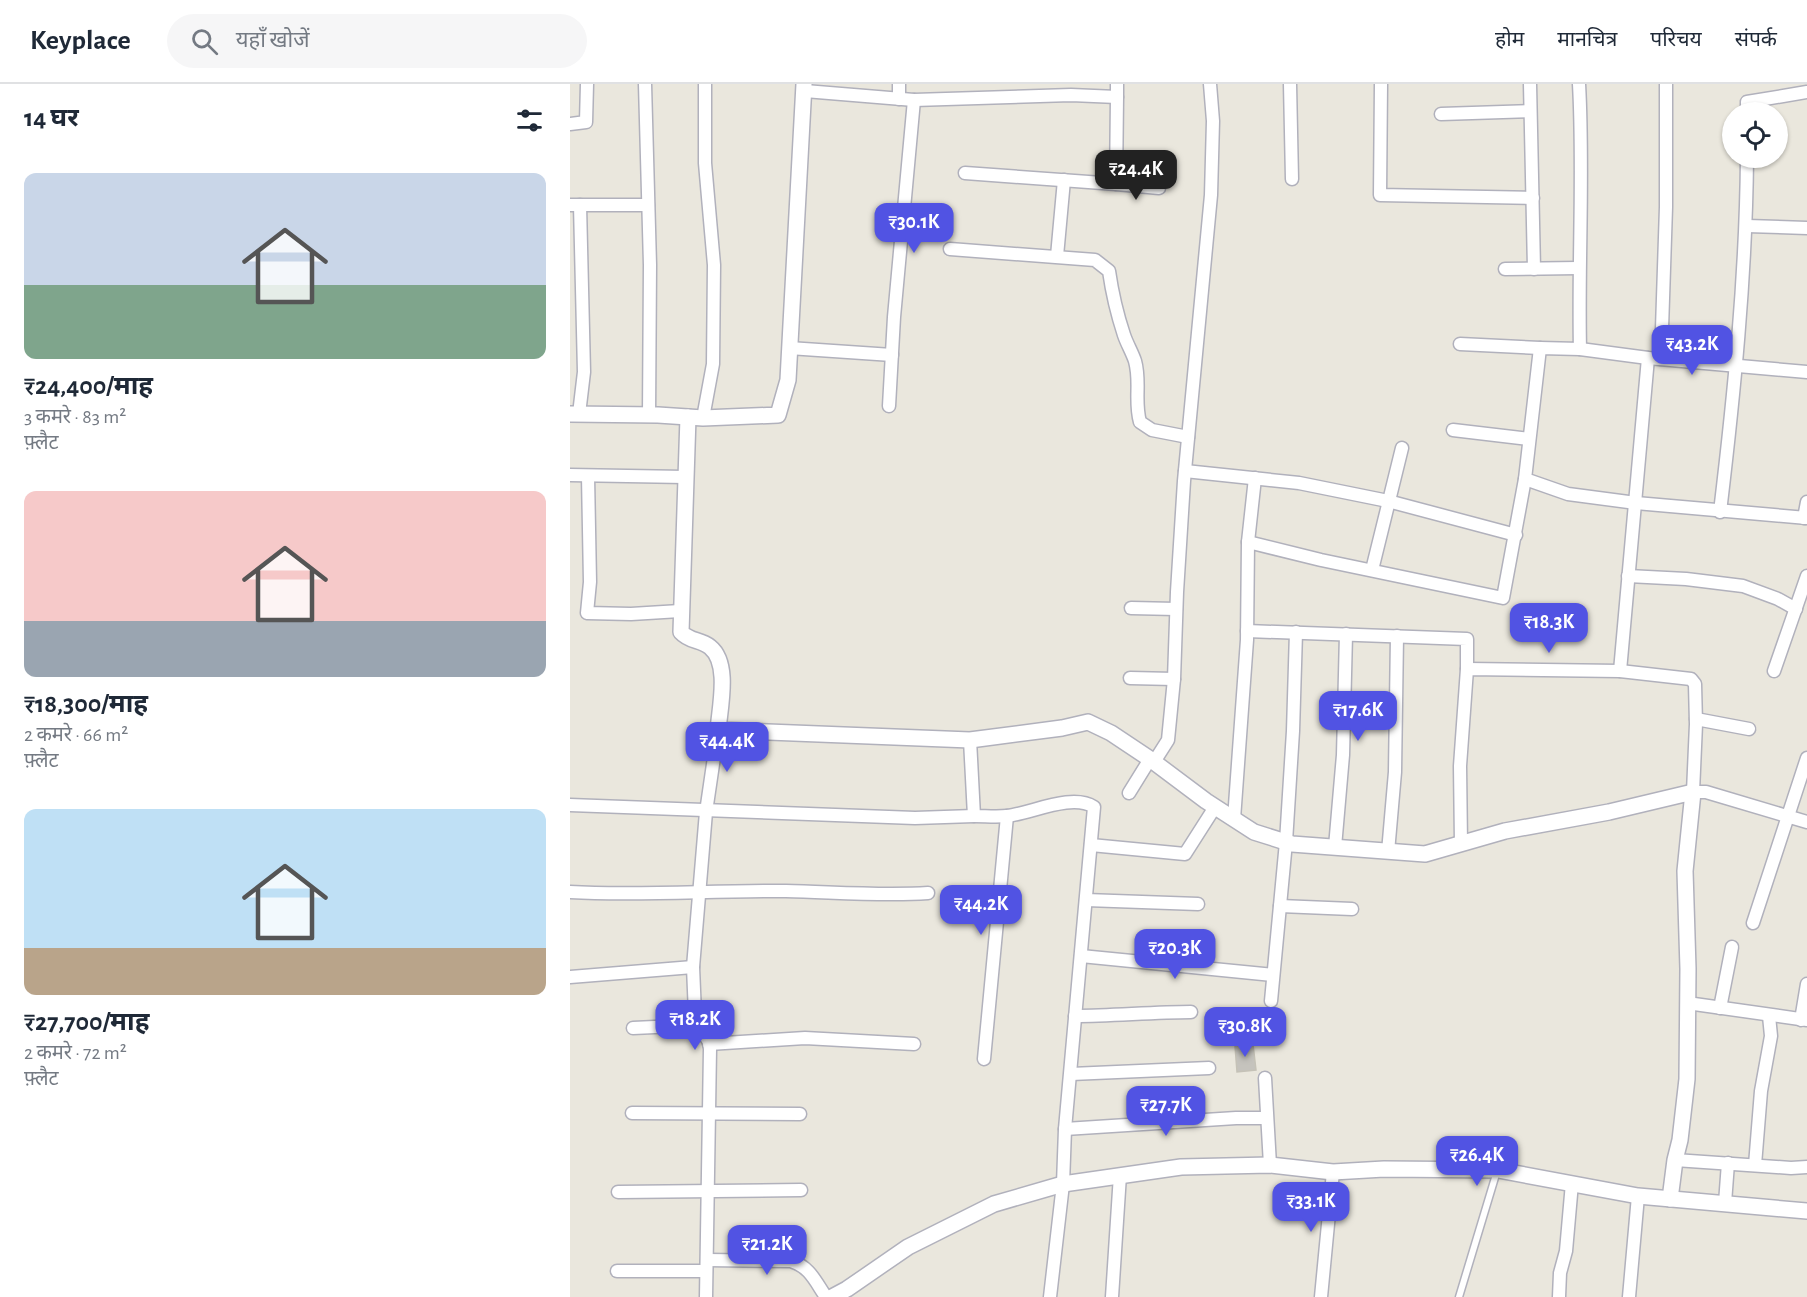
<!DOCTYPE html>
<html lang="hi">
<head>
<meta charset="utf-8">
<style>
	:root { --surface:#fff; --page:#f6f6f7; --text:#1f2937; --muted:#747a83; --line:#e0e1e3; --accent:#5153e3 }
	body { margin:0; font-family:"Alegreya Sans","Noto Sans Devanagari",sans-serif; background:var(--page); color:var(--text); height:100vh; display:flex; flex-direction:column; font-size:22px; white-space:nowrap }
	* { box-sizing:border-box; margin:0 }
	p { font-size:20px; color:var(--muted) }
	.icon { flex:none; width:33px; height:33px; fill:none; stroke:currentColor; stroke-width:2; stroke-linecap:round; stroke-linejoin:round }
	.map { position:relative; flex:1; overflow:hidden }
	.side { display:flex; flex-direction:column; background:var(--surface); width:570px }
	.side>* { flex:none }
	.tools { position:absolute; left:1152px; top:18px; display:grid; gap:12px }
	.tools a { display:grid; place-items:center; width:66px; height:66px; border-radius:50%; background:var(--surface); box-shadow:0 2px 4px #0004; font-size:30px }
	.price { position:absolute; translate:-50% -51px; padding:0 14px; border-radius:12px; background:var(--accent); color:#fff; font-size:20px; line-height:39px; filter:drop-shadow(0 2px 3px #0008) }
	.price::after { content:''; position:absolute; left:50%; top:36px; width:18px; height:14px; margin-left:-9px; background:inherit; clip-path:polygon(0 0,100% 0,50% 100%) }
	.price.selected { background:#222; color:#fff }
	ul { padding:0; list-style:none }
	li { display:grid; align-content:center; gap:12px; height:318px; padding:0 24px }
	li span { display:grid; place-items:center; height:186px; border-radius:12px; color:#555 }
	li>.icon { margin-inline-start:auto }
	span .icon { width:108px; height:108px; fill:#fffc; stroke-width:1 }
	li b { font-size:26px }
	h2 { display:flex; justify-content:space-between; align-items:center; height:72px; padding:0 24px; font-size:26px }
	header { display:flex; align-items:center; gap:36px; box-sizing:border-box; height:84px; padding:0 30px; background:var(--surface); border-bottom:2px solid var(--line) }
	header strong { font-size:28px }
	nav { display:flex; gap:33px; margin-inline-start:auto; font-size:21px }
	.search { width:420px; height:54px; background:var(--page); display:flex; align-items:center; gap:15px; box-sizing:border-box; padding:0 21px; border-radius:33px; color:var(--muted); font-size:22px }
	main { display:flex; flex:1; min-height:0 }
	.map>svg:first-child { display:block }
</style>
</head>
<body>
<header>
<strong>Keyplace</strong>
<div class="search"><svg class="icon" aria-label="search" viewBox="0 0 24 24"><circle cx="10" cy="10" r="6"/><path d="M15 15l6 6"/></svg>यहाँ खोजें</div>
<nav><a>होम</a><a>मानचित्र</a><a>परिचय</a><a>संपर्क</a></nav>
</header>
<main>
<section class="side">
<h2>14 घर<svg class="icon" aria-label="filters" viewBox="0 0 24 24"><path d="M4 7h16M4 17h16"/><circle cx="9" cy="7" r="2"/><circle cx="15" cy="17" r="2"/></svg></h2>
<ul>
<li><span style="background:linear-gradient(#c9d6e8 60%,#7fa58c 0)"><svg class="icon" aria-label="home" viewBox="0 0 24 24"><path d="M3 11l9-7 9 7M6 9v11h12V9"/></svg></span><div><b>₹24,400/माह</b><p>3 कमरे · 83 m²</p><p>फ़्लैट</p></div></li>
<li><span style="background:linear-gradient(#f6c9c9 70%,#9aa5b1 0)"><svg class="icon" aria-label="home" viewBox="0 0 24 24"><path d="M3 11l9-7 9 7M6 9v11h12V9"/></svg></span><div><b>₹18,300/माह</b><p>2 कमरे · 66 m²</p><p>फ़्लैट</p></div></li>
<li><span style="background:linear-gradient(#bfe0f5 75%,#b9a48a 0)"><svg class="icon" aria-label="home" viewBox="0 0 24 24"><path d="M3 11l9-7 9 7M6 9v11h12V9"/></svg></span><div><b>₹27,700/माह</b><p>2 कमरे · 72 m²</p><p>फ़्लैट</p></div></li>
</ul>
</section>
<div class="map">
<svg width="1237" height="1213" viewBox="0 0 1237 1213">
	<rect width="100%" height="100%" fill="#eae7dd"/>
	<polygon fill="#c5c3bd" stroke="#c5c2b7" stroke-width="1.5" points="683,960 686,986 667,988 665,962"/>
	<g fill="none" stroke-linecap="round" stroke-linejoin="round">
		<g stroke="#b1b1bc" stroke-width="9">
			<polyline id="service" points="889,1213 927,1087"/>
		</g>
		<g stroke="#b1b1bc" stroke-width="15">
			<g id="minor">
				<polyline points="75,0 80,181 79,331"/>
				<polyline points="329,0 329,15"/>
				<polyline points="720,0 722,95"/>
				<polyline points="811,0 810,111 963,114"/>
				<polyline points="960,0 964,185"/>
				<path d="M1009 0C1014 88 1008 177 1010 265L970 264 955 395 998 410 1066 419 1237 434"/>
				<polyline points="235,7 344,16 501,11 547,13 547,0"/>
				<polyline points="1177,28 1177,18 1237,8"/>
				<polyline points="871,30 960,27"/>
				<polyline points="0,40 16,38 17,0"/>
				<polyline points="395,89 546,100 547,13"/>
				<polyline points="546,100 589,104"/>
				<polyline points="0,121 78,121"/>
				<polyline points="1177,142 1237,144"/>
				<path d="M380 165 525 176 539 187C542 208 547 230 554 251 557 260 562 268 565 277 571 298 564 317 570 338L582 346 618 353"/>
				<polyline points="487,172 494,96"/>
				<polyline points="935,185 1008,184"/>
				<polyline points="890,260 970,264"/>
				<polyline points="219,264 322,271"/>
				<polyline points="1010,265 1078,274 1237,288"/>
				<polyline points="1091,275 1096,123 1096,0"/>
				<polyline points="319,322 324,233 344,16"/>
				<polyline points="9,330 14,288 10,121"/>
				<polyline points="133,334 143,280 144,181 135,79 135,0"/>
				<polyline points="883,346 959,355"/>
				<polyline points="615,387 729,399 818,417 946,451"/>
				<polyline points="0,391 115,393"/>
				<polyline points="18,392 20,498 17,529 61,530 110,527"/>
				<path d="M1150 428C1164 311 1176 192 1177 74"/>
				<polyline points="1234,434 1237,418"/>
				<polyline points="678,458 751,476 933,514 955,395"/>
				<polyline points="802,486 832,364"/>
				<polyline points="1058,492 1116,495 1173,502 1208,515 1226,525"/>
				<polyline points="561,524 606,525"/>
				<polyline points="677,547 897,555 897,585"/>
				<polyline points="1050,587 1078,274"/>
				<polyline points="1204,587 1237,492"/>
				<polyline points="560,594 604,595"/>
				<polyline points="1126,635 1179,645"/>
				<path d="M400 656 404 732C415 732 427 733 437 732 462 729 502 709 524 723L495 1045 493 1100 480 1213"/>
				<polyline points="584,678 598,656 604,595 607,508 614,397 641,111 643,37 640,0"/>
				<polyline points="559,709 580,675"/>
				<polyline points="0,721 345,734 404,732"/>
				<polyline points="664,735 677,556 678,458 685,394"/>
				<polyline points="891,760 890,682 897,585 1050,587 1121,595 1125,600 1126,640 1123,708 1136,708 1237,738"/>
				<polyline points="521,761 615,770 645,723"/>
				<polyline points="765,763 773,671 776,550"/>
				<polyline points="818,768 825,688 827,552"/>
				<path d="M0 808C72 812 144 806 216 807 263 808 311 812 358 809"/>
				<polyline points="516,816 628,820"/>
				<polyline points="710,822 782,825"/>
				<polyline points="1183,839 1237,674"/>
				<polyline points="511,872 703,891"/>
				<polyline points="0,893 123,883"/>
				<polyline points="701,917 716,758 723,647 726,548"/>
				<polyline points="1117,919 1237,936"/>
				<polyline points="1150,924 1162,863"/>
				<path d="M505 932C543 932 582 928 621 928"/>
				<polyline points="1231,936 1237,900"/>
				<polyline points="63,944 128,941"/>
				<polyline points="139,960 235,954 344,960"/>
				<polyline points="414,975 437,732"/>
				<polyline points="501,990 639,984"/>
				<polyline points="695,994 700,1081"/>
				<polyline points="62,1029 230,1030"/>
				<polyline points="495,1045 666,1034 696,1034"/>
				<polyline points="1105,1076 1221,1084 1237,1083"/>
				<polyline points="1185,1081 1191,1007 1201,952 1199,932"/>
				<polyline points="48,1108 231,1106"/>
				<polyline points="1155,1119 1158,1079"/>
				<path d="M137 1176 221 1177C240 1183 245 1197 256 1213"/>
				<polyline points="47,1187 136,1187"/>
				<polyline points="136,1213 140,965 139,958 128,941 125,930 123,883 136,728 148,646"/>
				<polyline points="542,1213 550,1091"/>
				<polyline points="751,1213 763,1088"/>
				<polyline points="989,1213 990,1189 996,1167 1002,1099"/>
				<polyline points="1059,1213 1068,1112"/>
			</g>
		</g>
		<g stroke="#b1b1bc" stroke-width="18">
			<g id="tertiary">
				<polyline points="0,330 88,331 133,334 208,331 218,296 234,0"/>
				<path d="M118 333 111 548C120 558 130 555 140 563 160 579 150 622 148 646L400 656 492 644 518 638 541 649 580 675 636 717 684 748 722 760 855 770 935 747 1039 728 1123 708 1115 787 1118 885 1117 995 1110 1056 1105 1076 1100 1115"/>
				<polyline points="262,1213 277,1205 338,1163 424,1120 493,1100 611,1083 700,1081 763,1088 814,1085 928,1086 1068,1112 1237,1127"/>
			</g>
		</g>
		<use href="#service" stroke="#fff" stroke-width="6"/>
		<use href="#minor" stroke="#fff" stroke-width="12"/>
		<use href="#tertiary" stroke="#fff" stroke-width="15"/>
	</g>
</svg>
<div class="tools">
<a><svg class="icon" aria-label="locate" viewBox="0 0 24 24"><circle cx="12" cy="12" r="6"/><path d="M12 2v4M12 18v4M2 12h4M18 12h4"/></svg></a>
</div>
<b class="price selected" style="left:566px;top:117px">₹24.4K</b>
<b class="price" style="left:344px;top:170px">₹30.1K</b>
<b class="price" style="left:1122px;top:292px">₹43.2K</b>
<b class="price" style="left:979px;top:570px">₹18.3K</b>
<b class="price" style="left:788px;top:658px">₹17.6K</b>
<b class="price" style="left:157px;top:689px">₹44.4K</b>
<b class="price" style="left:411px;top:852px">₹44.2K</b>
<b class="price" style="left:605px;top:896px">₹20.3K</b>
<b class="price" style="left:125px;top:967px">₹18.2K</b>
<b class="price" style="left:675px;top:974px">₹30.8K</b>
<b class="price" style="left:596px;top:1053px">₹27.7K</b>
<b class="price" style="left:907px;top:1103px">₹26.4K</b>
<b class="price" style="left:741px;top:1149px">₹33.1K</b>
<b class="price" style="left:197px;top:1192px">₹21.2K</b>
</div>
</main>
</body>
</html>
